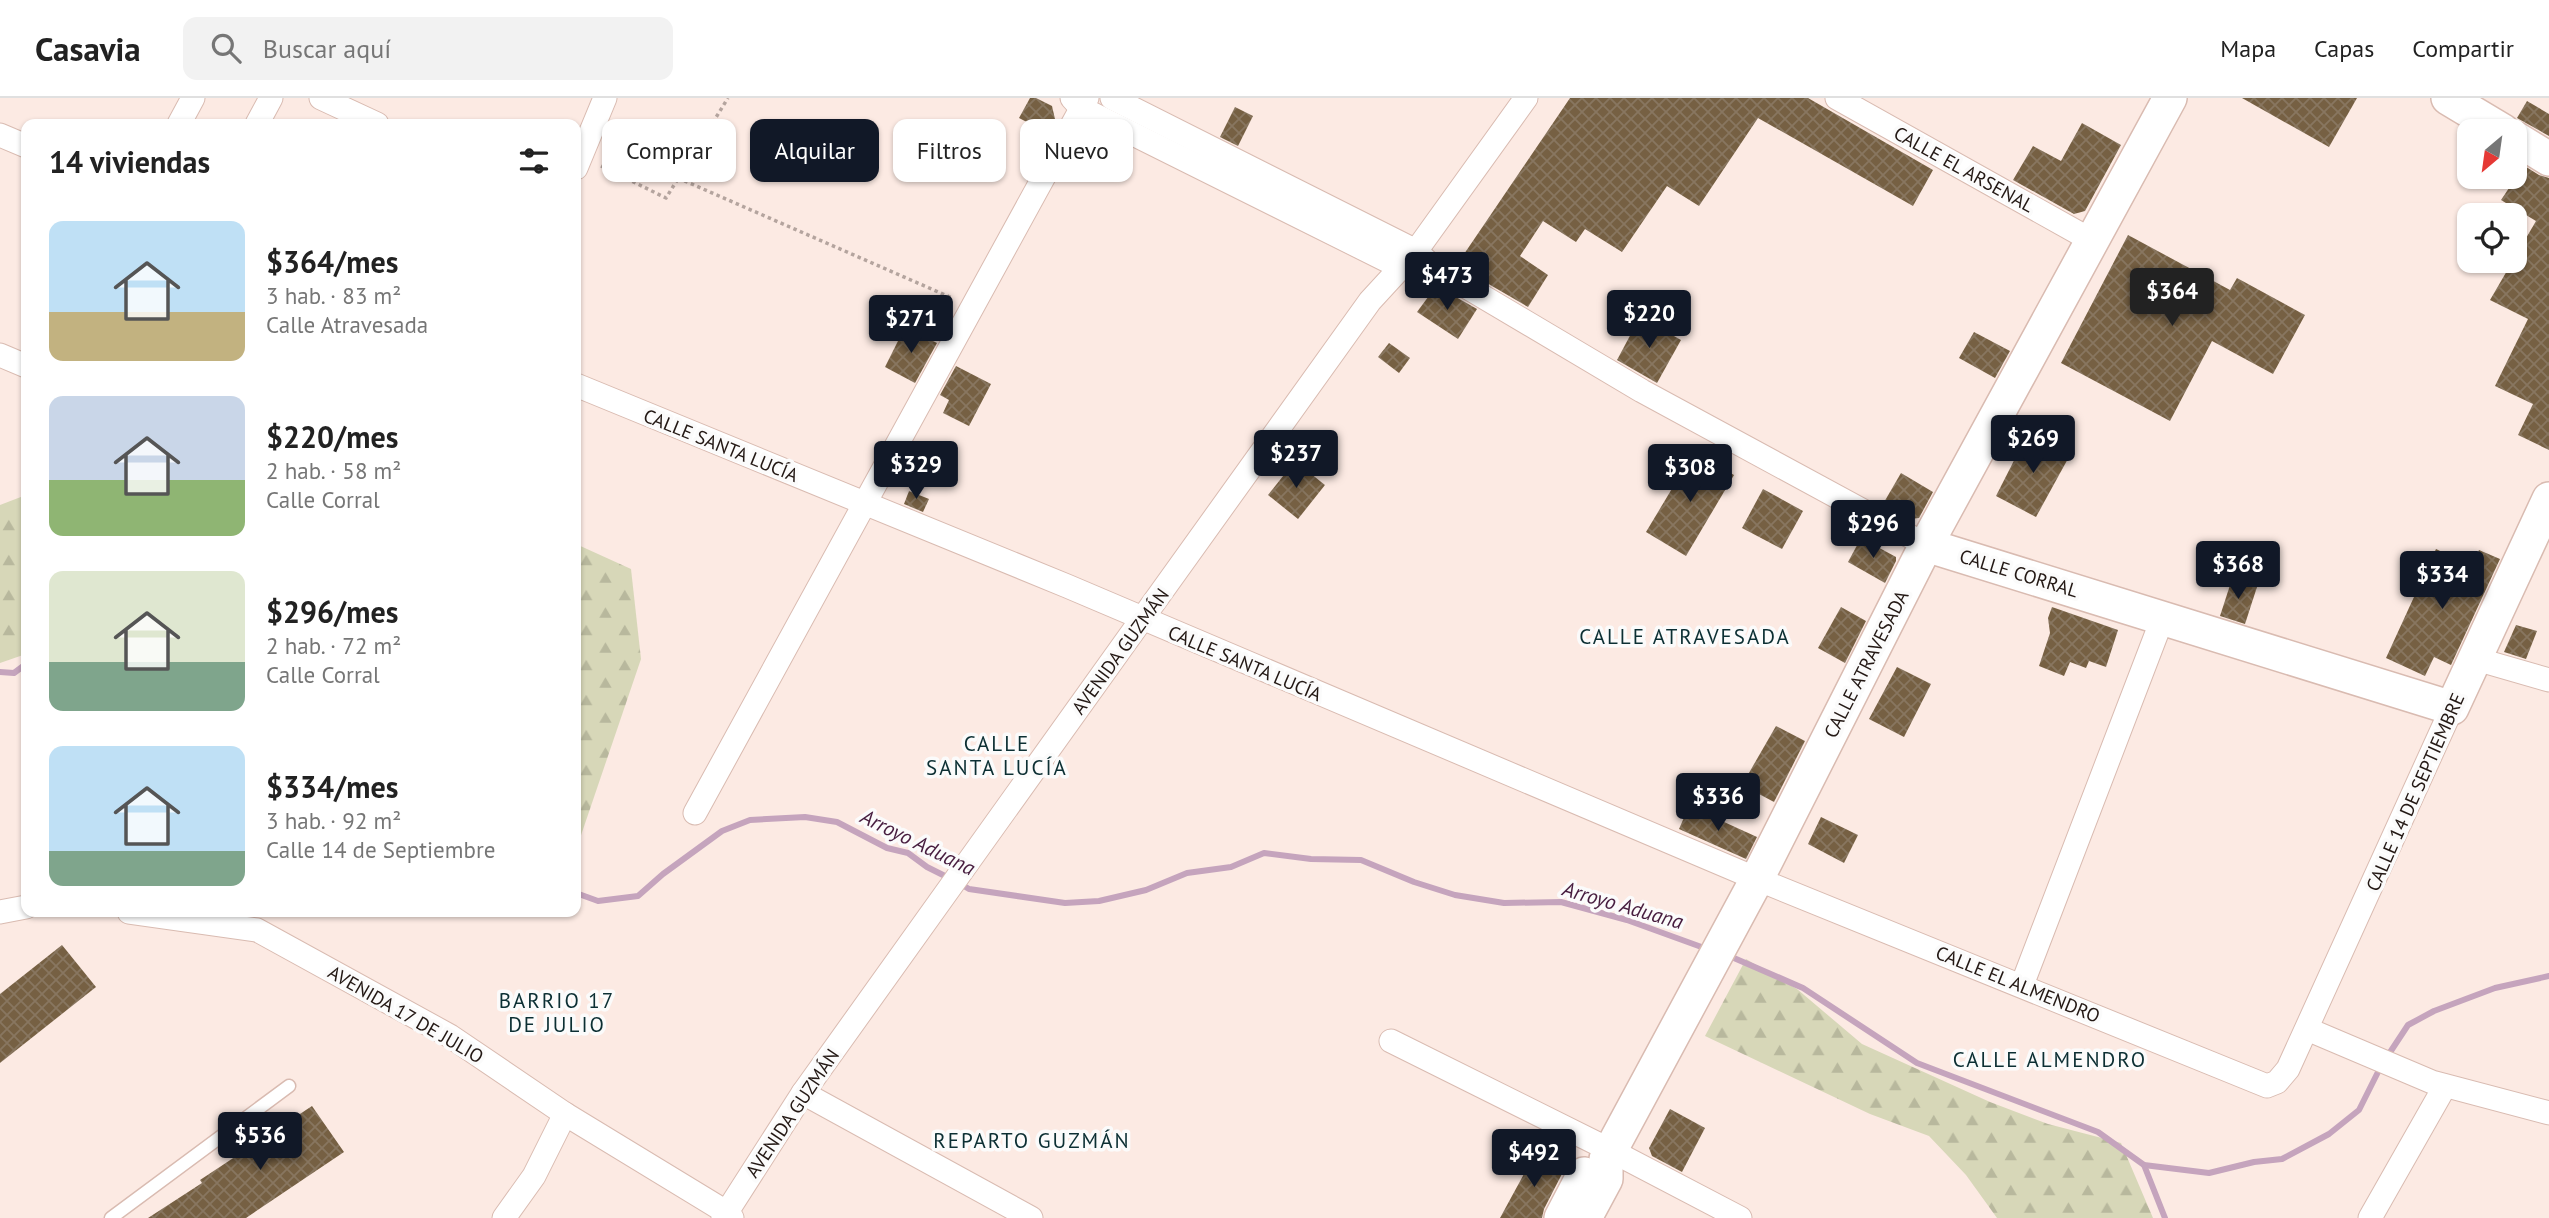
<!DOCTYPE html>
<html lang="es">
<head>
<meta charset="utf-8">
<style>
	:root { --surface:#fff; --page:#f2f2f2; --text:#222; --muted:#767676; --line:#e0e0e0; --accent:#111827 }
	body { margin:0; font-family:"PT Sans",sans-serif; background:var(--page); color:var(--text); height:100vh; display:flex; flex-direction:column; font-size:26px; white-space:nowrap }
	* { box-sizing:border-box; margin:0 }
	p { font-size:23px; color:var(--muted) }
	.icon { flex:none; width:38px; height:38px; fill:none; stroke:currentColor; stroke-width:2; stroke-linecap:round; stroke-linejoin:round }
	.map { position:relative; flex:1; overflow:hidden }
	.panel { position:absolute; left:21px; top:21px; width:560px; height:798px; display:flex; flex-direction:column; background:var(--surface); border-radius:14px; box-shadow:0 2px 5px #0004 }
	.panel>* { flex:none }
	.banner { position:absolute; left:602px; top:21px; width:665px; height:63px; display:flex; gap:14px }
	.needle { width:46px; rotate:209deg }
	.controls { position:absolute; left:2457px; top:21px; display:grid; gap:14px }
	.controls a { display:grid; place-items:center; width:70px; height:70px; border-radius:14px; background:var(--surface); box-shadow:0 2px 5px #0004; font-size:35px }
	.price { position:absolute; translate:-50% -60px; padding:0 16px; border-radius:7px; background:var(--accent); color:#fff; font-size:23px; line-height:46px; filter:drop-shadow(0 2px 4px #0008) }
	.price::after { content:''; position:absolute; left:50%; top:42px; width:21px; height:16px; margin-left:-10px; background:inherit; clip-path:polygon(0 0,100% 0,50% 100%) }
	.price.selected { background:#222; color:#fff }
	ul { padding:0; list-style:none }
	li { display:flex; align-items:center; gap:21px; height:175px; padding:0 28px }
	li span { display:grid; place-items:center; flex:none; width:196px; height:140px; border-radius:14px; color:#555 }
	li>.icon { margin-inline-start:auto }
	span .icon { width:84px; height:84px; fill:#fffc; stroke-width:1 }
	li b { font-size:30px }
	h2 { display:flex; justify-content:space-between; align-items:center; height:84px; padding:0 28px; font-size:30px }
	.chip { padding:0 24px; border-radius:14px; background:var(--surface); box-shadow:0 2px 5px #0004; font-size:24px; line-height:63px }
	.chip.selected { background:var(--accent); color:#fff }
	header { display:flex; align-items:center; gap:42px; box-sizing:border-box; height:98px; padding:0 35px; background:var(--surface); border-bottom:2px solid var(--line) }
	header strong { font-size:33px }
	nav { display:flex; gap:38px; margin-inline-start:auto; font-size:24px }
	.search { width:490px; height:63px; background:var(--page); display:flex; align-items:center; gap:18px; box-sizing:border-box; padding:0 24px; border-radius:14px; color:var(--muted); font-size:26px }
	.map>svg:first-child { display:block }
</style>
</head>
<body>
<header>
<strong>Casavia</strong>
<div class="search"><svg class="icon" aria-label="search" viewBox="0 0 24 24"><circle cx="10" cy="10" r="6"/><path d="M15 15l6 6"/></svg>Buscar aquí</div>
<nav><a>Mapa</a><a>Capas</a><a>Compartir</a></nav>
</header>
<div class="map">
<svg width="2549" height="1120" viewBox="0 0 2549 1120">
	<defs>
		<pattern id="forest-firs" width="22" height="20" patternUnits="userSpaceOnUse" patternTransform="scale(1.75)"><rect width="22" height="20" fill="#d7d7b8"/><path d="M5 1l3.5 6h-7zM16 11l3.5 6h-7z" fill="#b8b89d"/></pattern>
		<pattern id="building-cross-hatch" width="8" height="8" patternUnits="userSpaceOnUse" patternTransform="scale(1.75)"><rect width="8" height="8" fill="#766043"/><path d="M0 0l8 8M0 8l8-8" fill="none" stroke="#887660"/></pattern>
	</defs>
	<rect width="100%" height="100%" fill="#fceae3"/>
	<g fill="url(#forest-firs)">
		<polygon points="26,397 26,556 0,565 0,407"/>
		<polygon points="576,446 631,471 641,561 576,752"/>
		<polygon points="1746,861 1797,891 1862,946 1990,1004 2048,1026 2121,1045 2153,1120 1997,1120 1966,1077 1929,1038 1870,1016 1705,938"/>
	</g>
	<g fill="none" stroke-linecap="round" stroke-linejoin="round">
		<g stroke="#c5a4bd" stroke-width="6">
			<polyline points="0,574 14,575 26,566"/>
			<polyline points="959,785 969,791 1065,805 1099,803 1146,792 1187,775 1231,769 1264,755 1311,761 1361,762 1414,784 1455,797 1504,805 1561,804 1627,822 1707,851"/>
			<polyline points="576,795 598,803 638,798 663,776 722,733 750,722 805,719 837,724 887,750 908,755 927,769 949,780"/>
			<polyline points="1727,857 1803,890 1917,965 2098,1034 2144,1067 2209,1075 2254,1064 2282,1061 2329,1036 2359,1012 2381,968 2408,927 2434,913 2495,890 2549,878"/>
			<polyline points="2144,1067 2165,1120"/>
		</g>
	</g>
	<g fill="url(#building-cross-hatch)">
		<polygon points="1030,0 1036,0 1052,8 1055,21 1048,35 1019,20"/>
		<polygon points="1570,0 1808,0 1933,72 1913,108 1758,20 1699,108 1667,88 1622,154 1585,131 1576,144 1543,123 1520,158 1548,177 1528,209 1461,170 1460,162"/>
		<polygon points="2242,0 2357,0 2329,49"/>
		<polygon points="2527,3 2549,16 2549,38 2517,20"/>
		<polygon points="1235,9 1253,18 1238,48 1220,39"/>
		<polygon points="2082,25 2121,47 2085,113 2074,116 2013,82 2033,48 2061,63"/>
		<polygon points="2515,62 2539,77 2549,80 2549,352 2518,337 2533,306 2495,288 2528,221 2490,202 2536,123 2501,102 2509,90 2490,79 2515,79"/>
		<polygon points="2128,137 2230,192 2237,180 2305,217 2273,276 2212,243 2170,323 2061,265"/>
		<polygon points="1440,190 1477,211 1458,241 1417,214 1434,191"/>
		<polygon points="1640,219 1681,242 1657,285 1617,262"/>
		<polygon points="905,229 937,245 915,285 885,269"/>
		<polygon points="1974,234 2010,253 1995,280 1959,260"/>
		<polygon points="1389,245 1410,260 1399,275 1378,259"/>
		<polygon points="956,268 991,286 969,328 943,315 949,302 940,297"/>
		<polygon points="2028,335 2070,357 2036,419 1996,398"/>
		<polygon points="1694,354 1734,377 1686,458 1646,434"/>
		<polygon points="1295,363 1325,387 1298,421 1268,397"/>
		<polygon points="1901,375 1933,394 1919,420 1910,421 1883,406"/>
		<polygon points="1763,391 1803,413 1782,451 1742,430"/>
		<polygon points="909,393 929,401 923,414 904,406"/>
		<polygon points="1861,440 1896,459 1896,463 1885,485 1848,464"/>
		<polygon points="2436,451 2472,468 2479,452 2500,461 2451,567 2434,559 2425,578 2386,560"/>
		<polygon points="2232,481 2257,489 2245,526 2220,518"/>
		<polygon points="1841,509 1866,523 1845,565 1818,550"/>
		<polygon points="2052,509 2118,532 2106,569 2089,563 2086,570 2070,564 2064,578 2039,568 2050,535 2048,520"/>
		<polygon points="2516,527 2537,533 2526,561 2504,554"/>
		<polygon points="1897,569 1931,586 1904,639 1869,621"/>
		<polygon points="1776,628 1805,643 1774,704 1742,687"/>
		<polygon points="1689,708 1757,739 1746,761 1679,731"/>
		<polygon points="1821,719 1858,737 1844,765 1808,746"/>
		<polygon points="62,847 96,889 0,965 0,896"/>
		<polygon points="312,1008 344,1054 246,1120 148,1120 202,1085 200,1082"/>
		<polygon points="1670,1011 1705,1030 1682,1074 1652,1058 1649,1050"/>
		<polygon points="1536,1054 1565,1070 1544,1111 1542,1120 1500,1120"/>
	</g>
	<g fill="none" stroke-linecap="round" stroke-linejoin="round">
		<g stroke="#d9bbb1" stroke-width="15">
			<polyline id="lane" points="111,1120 289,988"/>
		</g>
		<g stroke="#d9bbb1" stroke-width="25">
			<g id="street">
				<polyline points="321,0 377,26"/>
				<polyline points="1072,0 1081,10 1400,169 1413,169"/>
				<polyline points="1112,0 1416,153 1433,169 1642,293 1926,447"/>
				<polyline points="1837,0 2091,142"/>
				<polyline points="179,26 193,0"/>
				<polyline points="257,26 271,0"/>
				<polyline points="0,37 26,48"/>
				<polyline points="576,70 605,0"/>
				<polyline points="0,257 26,268"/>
				<polyline points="576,287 1067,488 1757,781 2267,988 2277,984 2288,971 2452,610"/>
				<polyline points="2476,561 2549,582"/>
				<polyline points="695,715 1087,0"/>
				<polyline points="0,814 26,809"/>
				<polyline points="129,814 257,832 450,938 565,1016 726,1114 732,1120"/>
				<polyline points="2022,887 2163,519"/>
				<polyline points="2307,931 2432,984 2549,1015"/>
				<polyline points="1391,943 1610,1052 1740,1120"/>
				<polyline points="803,995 1031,1120"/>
				<polyline points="504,1120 534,1078 565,1016"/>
				<polyline points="723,1120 803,995 1142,521 1370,203 1416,153 1526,0"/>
				<polyline points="2370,1120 2445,988"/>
			</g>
		</g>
		<g stroke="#d9bbb1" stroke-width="36">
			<g id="secondary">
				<polyline points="2448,0 2503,33"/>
				<polyline points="2515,40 2549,61"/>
				<polyline points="1926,447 2452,610 2549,401"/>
				<polyline points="1561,1120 1584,1076"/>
				<polyline points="1585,1120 1606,1081 1606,1061 1757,781 1926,447 2170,0"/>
			</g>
		</g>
		<g stroke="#b4a49e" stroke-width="3.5" stroke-dasharray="3.5 3.5" stroke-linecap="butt">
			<polyline points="601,68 666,100 728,0"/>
			<polyline points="678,80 952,200"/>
		</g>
		<use href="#lane" stroke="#fff" stroke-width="12"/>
		<use href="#street" stroke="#fff" stroke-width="23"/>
		<use href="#secondary" stroke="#fff" stroke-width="33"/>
	</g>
	<g text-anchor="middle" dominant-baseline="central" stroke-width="7" stroke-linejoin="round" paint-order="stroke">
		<g font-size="19" fill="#231814" stroke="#fbfbfb">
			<text transform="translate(1964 71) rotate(29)">CALLE EL ARSENAL</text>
			<text transform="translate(721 347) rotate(22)">CALLE SANTA LUCÍA</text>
			<text transform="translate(2019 475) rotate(17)">CALLE CORRAL</text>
			<text transform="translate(1120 553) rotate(-54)">AVENIDA GUZMÁN</text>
			<text transform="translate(1245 565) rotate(23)">CALLE SANTA LUCÍA</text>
			<text transform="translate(1866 566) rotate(-63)">CALLE ATRAVESADA</text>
			<text transform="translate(2415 694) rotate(-66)">CALLE 14 DE SEPTIEMBRE</text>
			<text transform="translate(2018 886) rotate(22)">CALLE EL ALMENDRO</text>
			<text transform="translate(406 916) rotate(30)">AVENIDA 17 DE JULIO</text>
			<text transform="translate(792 1015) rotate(-56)">AVENIDA GUZMÁN</text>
		</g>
		<g font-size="21" letter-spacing="2" fill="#0c2f33" stroke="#fbfbfb">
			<text x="1685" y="538">CALLE ATRAVESADA</text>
			<text x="997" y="645">CALLE<tspan x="997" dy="24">SANTA LUCÍA</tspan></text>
			<text x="557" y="902">BARRIO 17<tspan x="557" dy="24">DE JULIO</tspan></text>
			<text x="2050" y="961">CALLE ALMENDRO</text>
			<text x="1032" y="1042">REPARTO GUZMÁN</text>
		</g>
		<g font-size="21" font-style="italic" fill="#471d3f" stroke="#fbfbfb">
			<text transform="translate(918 744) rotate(26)">Arroyo Aduana</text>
			<text transform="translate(1623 807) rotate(16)">Arroyo Aduana</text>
		</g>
	</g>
</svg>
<div class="controls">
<a><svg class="needle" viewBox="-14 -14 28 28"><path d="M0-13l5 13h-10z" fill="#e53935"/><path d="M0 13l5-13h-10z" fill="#767676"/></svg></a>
<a><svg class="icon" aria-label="locate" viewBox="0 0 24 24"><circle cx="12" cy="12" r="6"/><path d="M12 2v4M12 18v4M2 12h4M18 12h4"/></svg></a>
</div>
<b class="price" style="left:1447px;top:214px">$473</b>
<b class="price selected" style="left:2172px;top:230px">$364</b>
<b class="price" style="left:1649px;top:252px">$220</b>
<b class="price" style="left:911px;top:257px">$271</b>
<b class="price" style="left:2033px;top:377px">$269</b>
<b class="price" style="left:1296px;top:392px">$237</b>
<b class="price" style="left:916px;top:403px">$329</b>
<b class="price" style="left:1690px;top:406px">$308</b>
<b class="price" style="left:1873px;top:462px">$296</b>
<b class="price" style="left:2238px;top:503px">$368</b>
<b class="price" style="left:2442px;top:513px">$334</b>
<b class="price" style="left:1718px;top:735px">$336</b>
<b class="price" style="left:260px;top:1074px">$536</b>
<b class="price" style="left:1534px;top:1091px">$492</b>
<div class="banner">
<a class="chip">Comprar</a>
<a class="chip selected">Alquilar</a>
<a class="chip">Filtros</a>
<a class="chip">Nuevo</a>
</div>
<section class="panel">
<h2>14 viviendas<svg class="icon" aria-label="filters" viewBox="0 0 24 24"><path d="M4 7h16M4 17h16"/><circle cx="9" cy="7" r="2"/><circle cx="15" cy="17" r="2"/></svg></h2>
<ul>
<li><span style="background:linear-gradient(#bfe0f5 65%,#c2b280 0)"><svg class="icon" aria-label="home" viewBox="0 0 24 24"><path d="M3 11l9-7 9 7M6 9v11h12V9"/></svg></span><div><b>$364/mes</b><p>3 hab. · 83 m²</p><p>Calle Atravesada</p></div></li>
<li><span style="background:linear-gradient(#c9d6e8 60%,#8fb573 0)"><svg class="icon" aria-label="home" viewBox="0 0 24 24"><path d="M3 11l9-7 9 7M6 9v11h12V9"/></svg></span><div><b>$220/mes</b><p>2 hab. · 58 m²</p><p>Calle Corral</p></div></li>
<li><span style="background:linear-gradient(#dfe7d0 65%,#7fa58c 0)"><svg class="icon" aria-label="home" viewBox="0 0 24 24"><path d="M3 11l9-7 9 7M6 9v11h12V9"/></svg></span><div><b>$296/mes</b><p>2 hab. · 72 m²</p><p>Calle Corral</p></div></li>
<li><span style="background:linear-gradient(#bfe0f5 75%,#7fa58c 0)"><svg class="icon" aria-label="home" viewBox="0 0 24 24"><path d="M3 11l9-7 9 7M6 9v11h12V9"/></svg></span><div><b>$334/mes</b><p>3 hab. · 92 m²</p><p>Calle 14 de Septiembre</p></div></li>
</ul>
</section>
</div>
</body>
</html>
